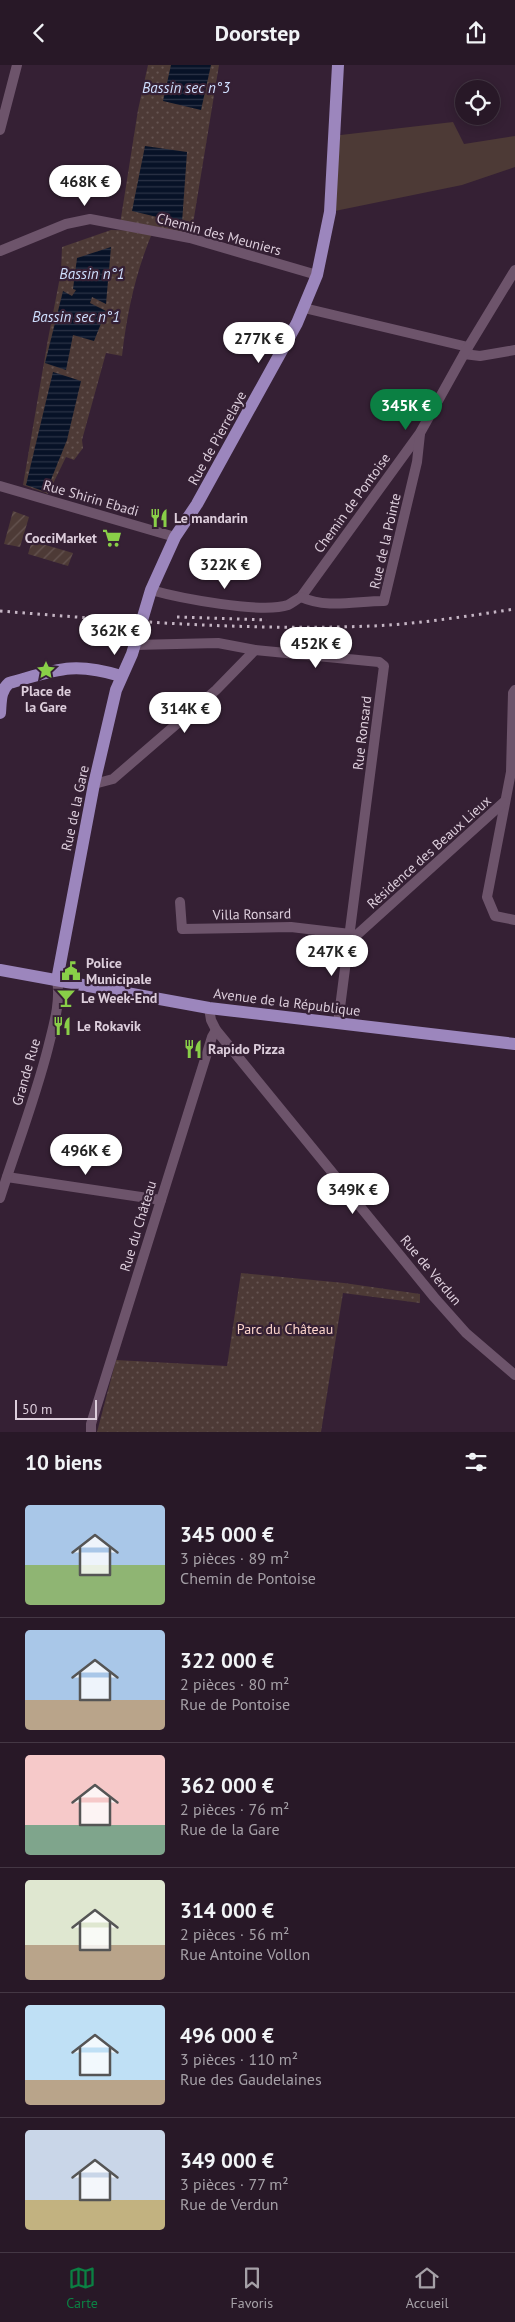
<!DOCTYPE html>
<html lang="fr">
<head>
<meta charset="utf-8">
<style>
	:root { --surface:#281827; --page:#342533; --text:#f1f3f6; --muted:#a5a0a7; --line:#443744; --accent:#0b8043 }
	body { margin:0; font-family:"PT Sans",sans-serif; background:var(--page); color:var(--text); height:100vh; display:flex; flex-direction:column; font-size:19px; white-space:nowrap }
	* { box-sizing:border-box; margin:0 }
	p { font-size:16px; color:var(--muted) }
	.icon { flex:none; width:28px; height:28px; fill:none; stroke:currentColor; stroke-width:2; stroke-linecap:round; stroke-linejoin:round }
	.map { position:relative; height:1367px; overflow:hidden }
	.sheet { display:flex; flex-direction:column; background:var(--surface); flex:1 }
	.sheet>* { flex:none }
	.fabs { position:absolute; left:455px; top:15px; display:grid; gap:10px }
	.fabs a { display:grid; place-items:center; width:45px; height:45px; border-radius:50%; background:var(--surface); box-shadow:0 2px 12px #0003,0 0 0 1px var(--line); font-size:25px }
	.scale { position:absolute; left:15px; bottom:12px; width:82px; box-sizing:border-box; padding-left:5px; border:2px solid #ddcedc; border-top:0; font-size:14px; line-height:18px; white-space:nowrap; color:#ddcedc; -webkit-text-stroke:4px #352034; paint-order:stroke }
	.price { position:absolute; translate:-50% -42px; padding:0 11px; border-radius:18px; background:#fff; color:#222; font-size:16px; line-height:32px; filter:drop-shadow(0 1px 2px #0008) }
	.price::after { content:''; position:absolute; left:50%; top:30px; width:15px; height:11px; margin-left:-8px; background:inherit; clip-path:polygon(0 0,100% 0,50% 100%) }
	.price.active { background:var(--accent); color:#fff }
	ul { padding:0; list-style:none }
	li { display:flex; align-items:center; gap:15px; height:125px; padding:0 25px }
	li+li { border-top:1px solid var(--line) }
	li span { display:grid; place-items:center; flex:none; width:140px; height:100px; border-radius:5px; color:#555 }
	li>.icon { margin-inline-start:auto }
	span .icon { width:60px; height:60px; fill:#fffc; stroke-width:1 }
	li b { font-size:21px }
	h2 { display:flex; justify-content:space-between; align-items:center; height:60px; padding:0 25px; font-size:21px }
	header { display:flex; justify-content:space-between; align-items:center; height:65px; padding:0 25px; background:var(--surface); font-size:22px; font-weight:700 }
	.menu { display:flex; justify-content:space-around; align-items:center; height:70px; border-top:1px solid var(--line); background:var(--surface); font-size:14px; color:var(--muted) }
	.menu a { display:grid; justify-items:center; gap:2px }
	.menu .active { color:var(--accent) }
	.map>svg:first-child { display:block }
</style>
</head>
<body>
<header><svg class="icon" aria-label="back" viewBox="0 0 24 24"><path d="M15 5l-7 7 7 7"/></svg>Doorstep<svg class="icon" aria-label="share" viewBox="0 0 24 24"><path d="M12 15V3M7 8l5-5 5 5M5 13v7h14v-7"/></svg></header>
<div class="map">
<svg width="515" height="1367" viewBox="0 0 515 1367">
	<defs>
		<pattern id="park-dots" width="8" height="8" patternUnits="userSpaceOnUse" patternTransform="scale(1.25)"><rect width="8" height="8" fill="#4d3a36"/><path d="M2 2h.1M6 6h.1" fill="none" stroke="#665552" stroke-width="1.8" stroke-linecap="round"/></pattern>
		<pattern id="garden-furrows" width="10" height="10" patternUnits="userSpaceOnUse" patternTransform="scale(1.25)"><rect width="10" height="10" fill="#4d3a36"/><path d="M-1 1l2-2M0 10L10 0M9 11l2-2" fill="none" stroke="#665552"/></pattern>
		<pattern id="water-rules" width="6" height="5" patternUnits="userSpaceOnUse" patternTransform="scale(1.25)"><rect width="6" height="5" fill="#071227"/><path d="M0 2.5h6" fill="none" stroke="#2b3346"/></pattern>
	</defs>
	<rect width="100%" height="100%" fill="#352034"/>
	<polygon fill="#4d3a36" points="453,57 464,79 515,71 515,102 462,120 330,147 332,71"/>
	<g fill="url(#park-dots)">
		<path d="M148 0H219L190 177 153 166C136 206 127 247 122 291L106 288 82 375 83 383 74 395 66 392 48 429 23 420 48 274 61 207 62 182 111 165 149 166 120 159 138 45Z"/>
		<polygon points="241,1208 344,1218 420,1229 420,1238 343,1228 321,1367 97,1367 116,1295 227,1301"/>
	</g>
	<g fill="url(#garden-furrows)">
		<polygon points="13,446 29,452 20,482 4,479"/>
		<polygon points="32,476 73,488 68,501 28,489"/>
	</g>
	<g fill="url(#water-rules)">
		<polygon points="171,0 211,0 201,45 163,36"/>
		<polygon points="145,81 187,87 182,158 132,146"/>
		<polygon points="111,182 106,239 92,232 90,238 106,246 94,276 73,270 66,305 45,298 63,226 72,231 76,225 73,224 77,193"/>
		<polygon points="53,307 81,316 67,375 46,427 26,420"/>
	</g>
	<g fill="none" stroke-linecap="round" stroke-linejoin="round">
		<g stroke="#6d546b" stroke-width="10">
			<polyline points="0,65 17,0"/>
			<polyline points="0,186 66,159 90,154 190,173 317,210"/>
			<polyline points="304,243 468,282"/>
			<polyline points="464,289 480,291 515,285"/>
			<polyline points="0,421 175,472"/>
			<path d="M151 525C179 533 262 549 288 540 292 538 297 534 301 532L420 368 464 289 515 205"/>
			<path d="M301 532C327 544 356 536 384 536L417 397 420 369"/>
			<polyline points="134,580 218,578 255,585 379,597 384,601 338,958"/>
			<polyline points="515,625 513,628 511,707 487,832 495,851 515,855"/>
			<polyline points="94,719 113,714 216,625 255,585"/>
			<polyline points="180,837 182,864 291,862 350,869"/>
			<polyline points="349,877 504,737"/>
			<polyline points="209,943 211,955 216,965 434,1232 466,1268 515,1310"/>
			<polyline points="7,1112 161,1135"/>
			<path d="M0 1133C16 1083 35 1034 48 983 53 962 61 938 57 915"/>
			<polyline points="91,1367 91,1359 212,972 216,965"/>
		</g>
		<g stroke="#9c86bd" stroke-width="12">
			<path d="M0 648C1 636 0 626 9 618 56 605 72 596 121 611"/>
			<polyline points="0,905 209,943 515,979"/>
			<polyline points="57,915 94,719 116,625 132,589 151,525 175,472 197,439 297,258 317,210 330,147 338,0"/>
		</g>
		<g stroke="#c5b5c4" stroke-width="3" stroke-dasharray="2.5 5" stroke-linecap="butt">
			<path d="M0 546C124 556 247 566 372 561 419 559 468 551 515 544"/>
			<polyline points="177,552 267,555"/>
		</g>
	</g>
	<defs>
		<g id="restaurant-bare" transform="scale(1.5)"><path d="M-5-6h1v4h1v-4h1v4h1v-4h1v5L-1.5 .5V6h-2V.5L-5-1ZM5-6V6H3V1.5H1.5Q1.5-4 5-6Z" fill="#89cf48" stroke="#352034" stroke-width="2.5" paint-order="stroke"/></g>
		<g id="supermarket-bare" transform="scale(1.5)"><path d="M-6-5.5h2.5l.6 2H6L4.5 2H-2.5L-4.4-4H-6ZM-1.5 3.2a1.3 1.3 0 1 0 .1 0ZM3 3.2a1.3 1.3 0 1 0 .1 0Z" fill="#89cf48" stroke="#352034" stroke-width="2.5" paint-order="stroke"/></g>
		<g id="sight-bare" transform="scale(1.5)"><path d="M0-6L1.8-2.2L6-1.7L2.9 1.2L3.7 5.4L0 3.3L-3.7 5.4L-2.9 1.2L-6-1.7L-1.8-2.2Z" fill="#89cf48" stroke="#352034" stroke-width="2.5" paint-order="stroke"/></g>
		<g id="civic-bare" transform="scale(1.5)"><path d="M-.6-6.5H3V-4.5H.6V-3L4-1V1h2V6H-6V1h2V-1L-.6-3ZM-1.2 2.5V6h2.4V2.5Z" fill="#89cf48" stroke="#352034" stroke-width="2.5" paint-order="stroke"/></g>
		<g id="bar-bare" transform="scale(1.5)"><path d="M-6-5H6L.8 .8V4.5H3.5V6h-7V4.5H-.8V.8Z" fill="#89cf48" stroke="#352034" stroke-width="2.5" paint-order="stroke"/></g>
	</defs>
	<g fill-rule="evenodd">
		<use href="#restaurant-bare" x="159" y="453"/>
		<use href="#supermarket-bare" x="112" y="473"/>
		<use href="#sight-bare" x="46" y="605"/>
		<use href="#civic-bare" x="71" y="906"/>
		<use href="#bar-bare" x="66" y="933"/>
		<use href="#restaurant-bare" x="62" y="961"/>
		<use href="#restaurant-bare" x="193" y="984"/>
	</g>
	<g text-anchor="middle" dominant-baseline="central" stroke-width="4.5" stroke-linejoin="round" paint-order="stroke">
		<g font-size="14" fill="#ddcedc" stroke="#352034">
			<text transform="translate(219 169) rotate(15)">Chemin des Meuniers</text>
			<text transform="translate(217 373) rotate(-61)">Rue de Pierrelaye</text>
			<text transform="translate(91 433) rotate(16)">Rue Shirin Ebadi</text>
			<text transform="translate(352 438) rotate(-54)">Chemin de Pontoise</text>
			<text transform="translate(385 476) rotate(-77)">Rue de la Pointe</text>
			<text transform="translate(362 668) rotate(-83)">Rue Ronsard</text>
			<text transform="translate(75 743) rotate(-78)">Rue de la Gare</text>
			<text transform="translate(429 787) rotate(-42)">Résidence des Beaux Lieux</text>
			<text transform="translate(252 849) rotate(-1)">Villa Ronsard</text>
			<text transform="translate(287 937) rotate(7)">Avenue de la République</text>
			<text transform="translate(26 1007) rotate(-74)">Grande Rue</text>
			<text transform="translate(138 1161) rotate(-73)">Rue du Château</text>
			<text transform="translate(431 1205) rotate(50)">Rue de Verdun</text>
		</g>
		<g font-size="14" font-weight="bold" fill="#ddcedc" stroke="#352034" text-anchor="start">
			<text x="174" y="453">Le mandarin</text>
			<text x="97" y="473" text-anchor="end">CocciMarket</text>
			<text x="46" y="626" text-anchor="middle">Place de<tspan x="46" dy="16">la Gare</tspan></text>
			<text x="86" y="898">Police<tspan x="86" dy="16">Municipale</tspan></text>
			<text x="81" y="933">Le Week-End</text>
			<text x="77" y="961">Le Rokavik</text>
			<text x="208" y="984">Rapido Pizza</text>
		</g>
		<g font-size="14" fill="#fcd5cc" stroke="#352034">
			<text x="285" y="1264">Parc du Château</text>
		</g>
		<g font-size="15" font-style="italic" fill="#cfdffe" stroke="#352034">
			<text x="186" y="22">Bassin sec n°3</text>
			<text x="92" y="208">Bassin n°1</text>
			<text x="76" y="251">Bassin sec n°1</text>
		</g>
	</g>
</svg>
<div class="fabs">
<a><svg class="icon" aria-label="locate" viewBox="0 0 24 24"><circle cx="12" cy="12" r="6"/><path d="M12 2v4M12 18v4M2 12h4M18 12h4"/></svg></a>
</div>
<div class="scale">50 m</div>
<b class="price" style="left:85px;top:142px">468K €</b>
<b class="price" style="left:259px;top:299px">277K €</b>
<b class="price active" style="left:406px;top:366px">345K €</b>
<b class="price" style="left:225px;top:525px">322K €</b>
<b class="price" style="left:115px;top:591px">362K €</b>
<b class="price" style="left:316px;top:604px">452K €</b>
<b class="price" style="left:185px;top:669px">314K €</b>
<b class="price" style="left:332px;top:912px">247K €</b>
<b class="price" style="left:86px;top:1111px">496K €</b>
<b class="price" style="left:353px;top:1150px">349K €</b>
</div>
<section class="sheet">
<h2>10 biens<svg class="icon" aria-label="filters" viewBox="0 0 24 24"><path d="M4 7h16M4 17h16"/><circle cx="9" cy="7" r="2"/><circle cx="15" cy="17" r="2"/></svg></h2>
<ul>
<li><span style="background:linear-gradient(#a9c7e8 60%,#8fb573 0)"><svg class="icon" aria-label="home" viewBox="0 0 24 24"><path d="M3 11l9-7 9 7M6 9v11h12V9"/></svg></span><div><b>345 000 €</b><p>3 pièces · 89 m²</p><p>Chemin de Pontoise</p></div></li>
<li><span style="background:linear-gradient(#a9c7e8 70%,#b9a48a 0)"><svg class="icon" aria-label="home" viewBox="0 0 24 24"><path d="M3 11l9-7 9 7M6 9v11h12V9"/></svg></span><div><b>322 000 €</b><p>2 pièces · 80 m²</p><p>Rue de Pontoise</p></div></li>
<li><span style="background:linear-gradient(#f6c9c9 70%,#7fa58c 0)"><svg class="icon" aria-label="home" viewBox="0 0 24 24"><path d="M3 11l9-7 9 7M6 9v11h12V9"/></svg></span><div><b>362 000 €</b><p>2 pièces · 76 m²</p><p>Rue de la Gare</p></div></li>
<li><span style="background:linear-gradient(#dfe7d0 65%,#b9a48a 0)"><svg class="icon" aria-label="home" viewBox="0 0 24 24"><path d="M3 11l9-7 9 7M6 9v11h12V9"/></svg></span><div><b>314 000 €</b><p>2 pièces · 56 m²</p><p>Rue Antoine Vollon</p></div></li>
<li><span style="background:linear-gradient(#bfe0f5 75%,#b9a48a 0)"><svg class="icon" aria-label="home" viewBox="0 0 24 24"><path d="M3 11l9-7 9 7M6 9v11h12V9"/></svg></span><div><b>496 000 €</b><p>3 pièces · 110 m²</p><p>Rue des Gaudelaines</p></div></li>
<li><span style="background:linear-gradient(#c9d6e8 70%,#c2b280 0)"><svg class="icon" aria-label="home" viewBox="0 0 24 24"><path d="M3 11l9-7 9 7M6 9v11h12V9"/></svg></span><div><b>349 000 €</b><p>3 pièces · 77 m²</p><p>Rue de Verdun</p></div></li>
</ul>
</section>
<nav class="menu">
<a class="active"><svg class="icon" aria-label="map" viewBox="0 0 24 24"><path d="M3 6l6-2 6 2 6-2v14l-6 2-6-2-6 2zM9 4v14M15 6v14"/></svg>Carte</a>
<a><svg class="icon" aria-label="saved" viewBox="0 0 24 24"><path d="M7 4h10v16l-5-4-5 4z"/></svg>Favoris</a>
<a><svg class="icon" aria-label="home" viewBox="0 0 24 24"><path d="M3 11l9-7 9 7M6 9v11h12V9"/></svg>Accueil</a>
</nav>
</body>
</html>
